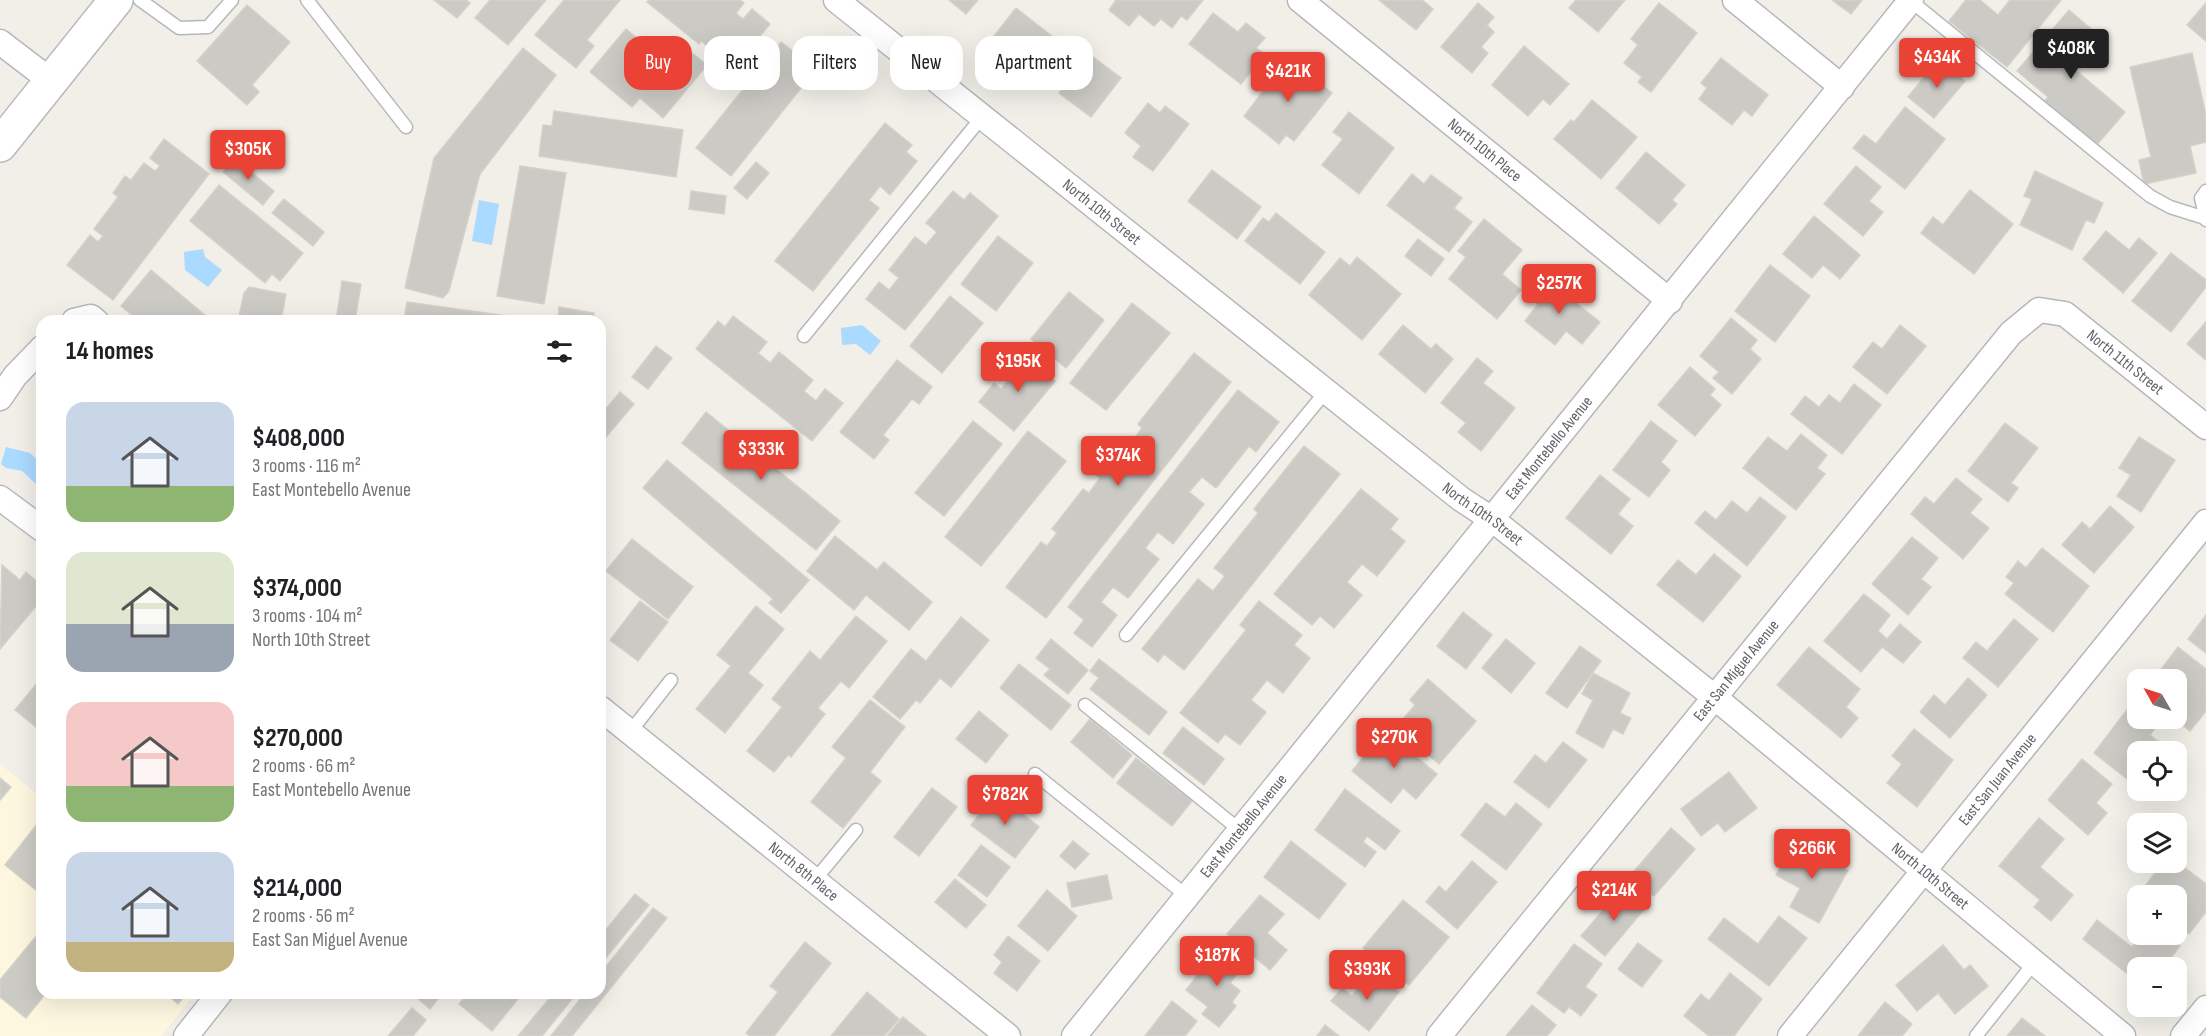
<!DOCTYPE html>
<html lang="en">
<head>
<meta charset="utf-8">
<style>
	:root { --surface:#fff; --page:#f6f6f6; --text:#202124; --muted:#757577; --accent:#ea4335 }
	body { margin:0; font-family:"Sofia Sans Condensed",sans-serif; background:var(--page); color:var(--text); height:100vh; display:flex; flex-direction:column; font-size:22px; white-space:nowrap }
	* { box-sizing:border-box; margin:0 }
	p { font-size:20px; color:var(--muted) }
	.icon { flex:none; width:33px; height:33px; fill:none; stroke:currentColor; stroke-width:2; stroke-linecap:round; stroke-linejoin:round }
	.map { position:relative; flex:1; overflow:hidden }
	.drawer { position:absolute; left:36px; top:315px; width:570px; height:684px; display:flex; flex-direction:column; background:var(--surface); border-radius:18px; box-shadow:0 6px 24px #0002 }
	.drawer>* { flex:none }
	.top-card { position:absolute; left:624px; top:36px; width:570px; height:54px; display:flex; gap:12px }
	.needle { width:39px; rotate:309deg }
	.buttons { position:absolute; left:2127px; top:669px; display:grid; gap:12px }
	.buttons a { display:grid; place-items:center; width:60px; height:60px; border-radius:12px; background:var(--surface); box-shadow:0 6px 24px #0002; font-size:30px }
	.price { position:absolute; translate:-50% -51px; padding:0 14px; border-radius:6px; background:var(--accent); color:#fff; font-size:20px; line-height:39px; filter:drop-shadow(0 2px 3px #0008) }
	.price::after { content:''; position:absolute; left:50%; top:36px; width:18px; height:14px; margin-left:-9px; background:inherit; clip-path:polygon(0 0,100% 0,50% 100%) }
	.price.active { background:#222; color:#fff }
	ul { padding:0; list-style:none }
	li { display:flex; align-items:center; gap:18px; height:150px; padding:0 30px }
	li span { display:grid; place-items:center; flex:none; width:168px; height:120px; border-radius:18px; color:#555 }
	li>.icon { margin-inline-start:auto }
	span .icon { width:72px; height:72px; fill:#fffc; stroke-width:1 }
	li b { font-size:26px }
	h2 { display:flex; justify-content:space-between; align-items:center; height:72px; padding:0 30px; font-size:26px }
	.chip { padding:0 21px; border-radius:18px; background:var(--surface); box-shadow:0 6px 24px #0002; font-size:21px; line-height:54px }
	.chip.active { background:var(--accent); color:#fff }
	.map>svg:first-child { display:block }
</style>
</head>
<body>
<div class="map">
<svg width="2206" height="1036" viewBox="0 0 2206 1036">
	<rect width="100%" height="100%" fill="#f1efe8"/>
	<polygon fill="#fef7e0" points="0,764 42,798 42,993 196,993 161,1036 0,1036"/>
	<g fill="#aadaff">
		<polygon points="479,200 499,204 492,245 472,241"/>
		<polygon points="203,249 205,257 222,270 208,287 185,270 184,252"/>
		<polygon points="862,325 881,341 870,355 856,344 842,345 841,328"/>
		<polygon points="6,447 30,453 42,464 42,479 37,485 22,471 6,468 1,464"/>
	</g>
	<g fill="#cccac5" stroke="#d6d1c6" stroke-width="1.5">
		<polygon points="434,0 466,0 470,3 457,18"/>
		<polygon points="490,0 546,0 508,45 475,18"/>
		<polygon points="564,0 620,0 587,40 594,46 576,68 535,35"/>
		<polygon points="649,0 740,0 744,3 736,13 743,19 752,9 770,24 734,67 701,41 699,44 647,2"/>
		<polygon points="949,0 978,0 966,14"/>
		<polygon points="1116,0 1203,0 1187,20 1181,16 1172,28 1161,19 1154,26 1139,14 1129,26 1109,10"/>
		<polygon points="1379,0 1422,0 1433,9 1416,30"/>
		<polygon points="1576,0 1625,0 1598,32 1569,8"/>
		<polygon points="1832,0 1862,0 1851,14"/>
		<polygon points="1966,0 1980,0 1998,15 2010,0 2061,0 2007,67 1949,21"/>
		<polygon points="1478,3 1494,17 1487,25 1494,32 1481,47 1488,53 1472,73 1441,47"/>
		<polygon points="1659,3 1697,33 1651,92 1638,82 1642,77 1624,63 1638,45 1631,39"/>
		<polygon points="2206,3 2206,41 2187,25"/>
		<polygon points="247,5 290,42 252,85 259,92 247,105 197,61"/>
		<polygon points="1016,8 1058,41 1033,74 990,41"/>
		<polygon points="2069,10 2098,35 2072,67 2125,112 2095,147 2043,103 2048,97 2017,71"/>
		<polygon points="1213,13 1238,32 1246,23 1265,38 1256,48 1265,54 1241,84 1189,44"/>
		<polygon points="626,29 666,62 681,44 707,65 663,118 640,98 632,107 590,72"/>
		<polygon points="781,42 798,55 807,44 825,58 731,176 696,148"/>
		<polygon points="1524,46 1569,84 1550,105 1543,99 1528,116 1492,85"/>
		<polygon points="523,48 556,75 480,174 449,291 443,298 405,288 434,158"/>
		<polygon points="1081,48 1121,78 1091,117 1059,93 1075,72 1067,66"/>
		<polygon points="2192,53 2206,115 2206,142 2190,146 2196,173 2144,184 2139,160 2151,157 2130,67"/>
		<polygon points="1721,58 1768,95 1752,116 1744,110 1732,125 1699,99 1707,88 1701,83"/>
		<polygon points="1288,59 1332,93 1294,141 1286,135 1279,144 1244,116"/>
		<polygon points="1939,59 1965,81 1934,118 1908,97"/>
		<polygon points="1592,100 1637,137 1601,179 1554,139 1571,120 1574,122"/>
		<polygon points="1148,103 1160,113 1165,106 1189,124 1153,171 1133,157 1141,146 1125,133"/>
		<polygon points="1905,107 1945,139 1905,189 1853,148 1864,135 1876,144"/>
		<polygon points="554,111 683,130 676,177 539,156 543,125 552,126"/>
		<polygon points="1349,112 1394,148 1359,194 1322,165 1343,139 1333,132"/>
		<polygon points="885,123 912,145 906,152 917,161 890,195 880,186 869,200 879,208 813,291 775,261"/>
		<polygon points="164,139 209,174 113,300 67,265 90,235 98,242 103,236 94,229 118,197 113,193 125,176 131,180 144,163 155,171 160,166 150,158"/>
		<polygon points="1646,152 1685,185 1672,200 1677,204 1659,224 1616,188"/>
		<polygon points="234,158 274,191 263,205 223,172"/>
		<polygon points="756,162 769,173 747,199 734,188"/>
		<polygon points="520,166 566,173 544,304 497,296"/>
		<polygon points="1856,166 1881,187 1869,201 1883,212 1863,236 1824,204"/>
		<polygon points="1212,170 1261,207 1237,239 1188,201"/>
		<polygon points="2035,171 2103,203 2094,223 2086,220 2072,250 2020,225 2032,199 2024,196"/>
		<polygon points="1412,174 1424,184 1431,175 1462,198 1454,208 1472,222 1449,252 1387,205"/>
		<polygon points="219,185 303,253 280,281 272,274 265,283 190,221"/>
		<polygon points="1970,190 2013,224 1974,274 1921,233 1933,217 1943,225"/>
		<polygon points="691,191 726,196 724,214 689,209"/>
		<polygon points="953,191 964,200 970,193 998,216 905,330 866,299 879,282 889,290 899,278 889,270 915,237 926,245 937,232 926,223"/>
		<polygon points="284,199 324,232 313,246 272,213"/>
		<polygon points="1276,213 1325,252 1300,284 1245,241 1263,218 1269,222"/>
		<polygon points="1814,216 1860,255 1840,279 1823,265 1812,278 1783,254"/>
		<polygon points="1484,219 1522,250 1502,274 1521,290 1497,319 1449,279 1466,257 1458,251"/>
		<polygon points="2106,231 2129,250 2139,238 2157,253 2123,293 2083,259"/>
		<polygon points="998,236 1033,263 996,311 961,284"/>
		<polygon points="1418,239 1444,259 1431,276 1405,256"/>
		<polygon points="2171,253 2206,280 2206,287 2171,332 2132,301"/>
		<polygon points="1357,257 1401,294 1362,340 1309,295 1340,258 1350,266"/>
		<polygon points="1770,265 1810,296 1775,342 1735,311"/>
		<polygon points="151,270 212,321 139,321 121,306"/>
		<polygon points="1543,277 1600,322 1582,344 1566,331 1555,345 1525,321 1538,304 1529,296"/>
		<polygon points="342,281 361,284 355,321 336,321"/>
		<polygon points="249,287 286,294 281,321 238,321 244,293"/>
		<polygon points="1069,292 1104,320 1066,368 1031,339"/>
		<polygon points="950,296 983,323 942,373 910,346"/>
		<polygon points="407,302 506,316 505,321 404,321"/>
		<polygon points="1132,303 1170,333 1106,410 1070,383"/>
		<polygon points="559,307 594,313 593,321 547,321 548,316 558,317"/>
		<polygon points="733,316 767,342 758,353 770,363 779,352 813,380 804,391 816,401 825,389 843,403 812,441 696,349 718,321 725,327"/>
		<polygon points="1731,318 1757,340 1750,349 1761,359 1732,394 1713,378 1719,372 1700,356"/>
		<polygon points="2206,322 2206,360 2187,344"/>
		<polygon points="1403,325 1431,349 1436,344 1453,359 1425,393 1379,354"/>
		<polygon points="1900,325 1926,346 1887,394 1853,367 1873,342 1882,349"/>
		<polygon points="656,346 672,358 648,389 632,377"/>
		<polygon points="1194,353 1231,382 1046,618 1006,587 1041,542 1047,546 1057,533 1052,529 1083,489 1089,493 1100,478 1096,475 1125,438 1131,443 1142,428 1138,424"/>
		<polygon points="1022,354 1055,381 1014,431 979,402 994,383 1001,389 1014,373 1009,369"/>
		<polygon points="1477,358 1493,371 1483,383 1515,408 1481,451 1458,432 1466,423 1441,403"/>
		<polygon points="897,360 932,387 919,404 912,399 883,435 889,440 874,459 840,432"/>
		<polygon points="1690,367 1715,389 1710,395 1721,405 1695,436 1658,405"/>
		<polygon points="1854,384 1881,405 1842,454 1791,414 1805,396 1819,407 1829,395 1840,403"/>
		<polygon points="1238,390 1279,422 1256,452 1249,446 1216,488 1202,477 1189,492 1204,504 1173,544 1158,532 1145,548 1159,559 1128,598 1113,587 1101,602 1117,615 1092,647 1074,633 1084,620 1068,607"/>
		<polygon points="620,392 634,404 600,444 600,416"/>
		<polygon points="706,412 840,521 816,550 682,443"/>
		<polygon points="973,421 1002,444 944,516 915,493"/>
		<polygon points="1651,421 1677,441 1661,462 1670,470 1649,497 1613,470"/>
		<polygon points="2005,423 2038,448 2011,483 2018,488 2008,502 1968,471"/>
		<polygon points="1028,431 1066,461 981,566 945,537"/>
		<polygon points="1801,434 1827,455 1817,468 1825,474 1796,510 1743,468 1768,437 1787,451"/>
		<polygon points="2139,437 2175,460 2141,512 2117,496 2131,475 2119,468"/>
		<polygon points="1304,446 1340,474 1184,670 1164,654 1158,662 1142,649 1198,579 1213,591 1225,576 1214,568 1258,513 1254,509"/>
		<polygon points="667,460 809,580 781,613 769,603 773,599 643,488"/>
		<polygon points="1600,475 1630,499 1618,514 1633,526 1611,554 1566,518"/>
		<polygon points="1956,478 1982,499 1970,513 1989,528 1963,559 1911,514 1925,497 1934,504"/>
		<polygon points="1361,489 1398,519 1390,529 1405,541 1377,576 1362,564 1347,582 1362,595 1334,628 1320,616 1312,625 1274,594"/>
		<polygon points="1760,497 1786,517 1747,566 1695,523 1705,511 1716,520 1732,501 1747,513"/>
		<polygon points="2110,506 2134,527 2094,573 2062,545 2082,522 2090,529"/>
		<polygon points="835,536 877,570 884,562 932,602 909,630 866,595 854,610 807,571"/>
		<polygon points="1912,537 1938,558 1921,579 1931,587 1908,615 1872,584"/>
		<polygon points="632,539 693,587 668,619 606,571"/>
		<polygon points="2042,548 2089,586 2053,632 2005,594 2014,583 2006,577 2018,561 2026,568"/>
		<polygon points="1714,554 1741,576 1703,622 1657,585 1678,560 1696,575"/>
		<polygon points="2,565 20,580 26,572 42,586 42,599 0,649"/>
		<polygon points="1864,594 1890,615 1878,631 1887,639 1900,624 1921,642 1903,663 1882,647 1861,672 1824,641"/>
		<polygon points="640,601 668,622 638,661 610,640"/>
		<polygon points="1259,601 1302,635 1294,645 1310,658 1283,693 1267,680 1251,700 1266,712 1240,745 1225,734 1218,743 1180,713 1246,630 1240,625"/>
		<polygon points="756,606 784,629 748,673 763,685 725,733 696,709 731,666 717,655"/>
		<polygon points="1463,612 1492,635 1466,669 1437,646"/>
		<polygon points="2206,615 2206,653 2188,639"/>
		<polygon points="856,616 887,641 849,688 841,681 818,708 825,714 791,757 788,755 774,772 747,751 782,707 772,699 810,651 820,660"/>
		<polygon points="961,617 989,640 951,687 940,678 920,703 916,700 900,719 873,697 911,649 926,661"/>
		<polygon points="2014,619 2038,639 1998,687 1963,658 1976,642 1987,651"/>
		<polygon points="1051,639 1088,670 1068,694 1044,675 1050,669 1036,658"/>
		<polygon points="1506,639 1535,663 1511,693 1482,668"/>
		<polygon points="1580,646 1601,661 1567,708 1546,693"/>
		<polygon points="1809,647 1860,689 1846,707 1858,718 1841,738 1777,685"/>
		<polygon points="2178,647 2206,669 2206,711 2190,731 2173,718 2176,718 2176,680 2153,680"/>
		<polygon points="1099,659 1167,712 1149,735 1090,689 1099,678 1090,671"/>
		<polygon points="1019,664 1071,705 1051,730 1000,688"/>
		<polygon points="1593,673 1630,693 1620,713 1631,718 1623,734 1613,729 1603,748 1576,733 1593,700 1582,694"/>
		<polygon points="42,677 42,732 15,710"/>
		<polygon points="1968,678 1987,695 1950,738 1920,712 1934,695 1945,705"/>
		<polygon points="1428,679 1476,721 1439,764 1402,733 1410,723 1404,718 1415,705 1410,700"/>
		<polygon points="870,700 905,727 870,772 881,781 843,828 811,802 846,758 832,747"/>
		<polygon points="2132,703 2138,707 2138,718 2152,718 2158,724 2150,735 2165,747 2161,752 2138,752 2135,785 2094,753"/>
		<polygon points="979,711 1008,735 986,763 956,739"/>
		<polygon points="1090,719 1132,755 1113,778 1071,742"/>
		<polygon points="1183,727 1224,759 1204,785 1163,753"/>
		<polygon points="1914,729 1953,760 1917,807 1887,783 1902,764 1892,756"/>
		<polygon points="1385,731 1437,774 1416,799 1403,788 1391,803 1352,771"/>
		<polygon points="1563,742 1587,760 1549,808 1514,782 1535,755 1546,763"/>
		<polygon points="1136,758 1192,801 1172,826 1117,783"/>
		<polygon points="2082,759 2112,784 2096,803 2107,813 2088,835 2048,800"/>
		<polygon points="1729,772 1757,808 1725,832 1718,823 1701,836 1681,809"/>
		<polygon points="0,778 11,787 0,800"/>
		<polygon points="932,788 957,807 919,856 894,837"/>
		<polygon points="1345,789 1400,831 1385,850 1367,836 1363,842 1376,852 1365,867 1315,830"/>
		<polygon points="996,793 1039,827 1015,858 971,825"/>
		<polygon points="1486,803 1505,817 1516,803 1542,824 1506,870 1461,835"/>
		<polygon points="2039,818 2064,839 2040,867 2073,895 2051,921 2034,907 2040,900 1999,866"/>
		<polygon points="38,823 42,826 42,895 5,865"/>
		<polygon points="1671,828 1695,849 1654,896 1630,876"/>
		<polygon points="1073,841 1089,854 1075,869 1060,856"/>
		<polygon points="1291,841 1346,884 1319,919 1264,877"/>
		<polygon points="1795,841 1848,870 1819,923 1790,907 1800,888 1776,875"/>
		<polygon points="981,845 1010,867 987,897 958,875"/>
		<polygon points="1472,861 1497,882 1457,929 1426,902 1439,886 1446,892"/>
		<polygon points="2176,861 2206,884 2206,912 2189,934 2176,925 2176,896 2158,896 2146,885 2163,862"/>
		<polygon points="1107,875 1112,899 1072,907 1067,883"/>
		<polygon points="955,879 986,905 966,928 935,902"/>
		<polygon points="1623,887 1646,907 1605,956 1581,936"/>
		<polygon points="1047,890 1077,916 1048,951 1018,926"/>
		<polygon points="635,894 649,905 600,965 600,937"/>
		<polygon points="1260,895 1284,914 1267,933 1287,950 1270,970 1227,934"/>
		<polygon points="1403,900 1449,937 1409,985 1363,948"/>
		<polygon points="653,908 667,918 572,1036 551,1036 585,993 600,993 600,974"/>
		<polygon points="1779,916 1807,938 1769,986 1708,939 1724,918 1758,944"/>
		<polygon points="2097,920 2132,947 2142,934 2165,934 2180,946 2163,968 2138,968 2138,982 2083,939"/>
		<polygon points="42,929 42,993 46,993 26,1018 0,997 0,980"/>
		<polygon points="1008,936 1040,961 1017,991 994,973 1002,962 994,955"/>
		<polygon points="805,942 831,963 774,1036 750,1036 746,1033 778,992 770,986"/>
		<polygon points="1638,943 1662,961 1642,987 1618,969"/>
		<polygon points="1574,944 1602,964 1585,987 1597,995 1581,1016 1569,1007 1564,1013 1537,993"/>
		<polygon points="1943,945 1964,970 1970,965 1988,986 1955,1014 1938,993 1917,1011 1896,985"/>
		<polygon points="1217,949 1242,968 1230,983 1240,991 1232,1002 1236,1006 1219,1027 1202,1014 1208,1007 1186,990"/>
		<polygon points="1372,971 1399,992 1369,1031 1331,1001 1342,988 1352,996"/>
		<polygon points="1730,973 1762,999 1734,1036 1709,1036 1684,1016 1701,994 1709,1001"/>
		<polygon points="867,992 899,1019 884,1036 831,1036"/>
		<polygon points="165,993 187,993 178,1004"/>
		<polygon points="421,993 443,993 430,1009 417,998"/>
		<polygon points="468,993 523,993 492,1031 459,1004"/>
		<polygon points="554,993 577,993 542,1036 518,1036"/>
		<polygon points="1172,1001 1197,1021 1185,1036 1145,1036"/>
		<polygon points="1885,1002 1912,1024 1902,1036 1858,1036"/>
		<polygon points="1532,1005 1556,1025 1547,1036 1506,1036"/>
		<polygon points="412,1008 426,1020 413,1036 388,1036"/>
		<polygon points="903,1017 926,1036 887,1036"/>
		<polygon points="2022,1018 2045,1036 2007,1036"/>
		<polygon points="1325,1025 1339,1036 1317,1036"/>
	</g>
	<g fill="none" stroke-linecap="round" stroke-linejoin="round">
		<g stroke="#b5b8bc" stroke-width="15">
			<g id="lane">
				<polyline points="140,0 179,28 208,27 232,0"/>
				<polyline points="307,0 406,127"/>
				<polyline points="1911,1 2150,196 2170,207 2205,218"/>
				<polyline points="2206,191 2201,198 2206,220"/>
				<polyline points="804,336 982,117"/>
				<polyline points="1126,635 1327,390"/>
				<polyline points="1085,705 1241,831"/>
				<polyline points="630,732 671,680"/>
				<polyline points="1035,774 1188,897"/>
				<polyline points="814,881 856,830"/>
				<polyline points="1976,1036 2034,963"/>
			</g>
		</g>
		<g stroke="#b5b8bc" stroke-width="27">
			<g id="street">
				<path id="s1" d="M836 0 1461 499 1493 520 1713 696 2123 1036"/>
				<path id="s2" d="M1300 0 1670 301"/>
				<polyline points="1735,0 1842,87"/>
				<polyline points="0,42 51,81"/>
				<polyline points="74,321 91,317 96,321"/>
				<polyline points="0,398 15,376 42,348"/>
				<polyline points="0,498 42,529"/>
				<path id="s3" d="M600 708 1008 1036"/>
				<polyline points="186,1036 220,993"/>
				<path id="s4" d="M1074 1036 1911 0"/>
				<path id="s5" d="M1439 1036 2011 333 2039 310 2065 314 2206 427"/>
				<path id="s6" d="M1790 1036 2206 522"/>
				<polyline points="2183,1036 2206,1008"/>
			</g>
		</g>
		<g stroke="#b6babf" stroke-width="36">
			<polyline id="secondary" points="0,145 116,0"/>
		</g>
		<use href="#lane" stroke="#fff" stroke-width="12"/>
		<use href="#street" stroke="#fff" stroke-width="24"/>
		<use href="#secondary" stroke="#fff" stroke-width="33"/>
	</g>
	<g text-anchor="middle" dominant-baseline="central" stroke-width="6" stroke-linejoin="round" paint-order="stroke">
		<g font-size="16" fill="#5f6368" stroke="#fff">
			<text stroke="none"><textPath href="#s2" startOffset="238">North 10th Place</textPath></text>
			<text stroke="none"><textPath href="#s1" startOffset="340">North 10th Street</textPath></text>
			<text stroke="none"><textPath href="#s5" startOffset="1046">North 11th Street</textPath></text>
			<text stroke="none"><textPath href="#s4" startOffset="756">East Montebello Avenue</textPath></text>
			<text stroke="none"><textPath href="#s1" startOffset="826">North 10th Street</textPath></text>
			<text stroke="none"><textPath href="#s5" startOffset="471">East San Miguel Avenue</textPath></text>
			<text stroke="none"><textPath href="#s6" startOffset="330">East San Juan Avenue</textPath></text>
			<text stroke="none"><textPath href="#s4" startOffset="270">East Montebello Avenue</textPath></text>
			<text stroke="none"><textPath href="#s3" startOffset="261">North 8th Place</textPath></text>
			<text stroke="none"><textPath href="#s1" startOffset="1402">North 10th Street</textPath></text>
		</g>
	</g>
</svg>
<div class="buttons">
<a><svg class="needle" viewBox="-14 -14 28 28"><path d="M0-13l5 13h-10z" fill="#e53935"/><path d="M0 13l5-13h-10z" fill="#757577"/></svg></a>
<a><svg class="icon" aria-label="locate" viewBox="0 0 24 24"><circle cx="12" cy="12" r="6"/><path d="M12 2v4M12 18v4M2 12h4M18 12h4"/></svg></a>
<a><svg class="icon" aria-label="layers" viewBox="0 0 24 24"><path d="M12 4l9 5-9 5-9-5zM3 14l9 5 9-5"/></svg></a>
<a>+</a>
<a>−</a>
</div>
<b class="price active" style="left:2071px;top:80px">$408K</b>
<b class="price" style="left:1937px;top:89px">$434K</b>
<b class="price" style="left:1288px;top:103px">$421K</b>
<b class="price" style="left:248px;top:181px">$305K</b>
<b class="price" style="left:1559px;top:315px">$257K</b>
<b class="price" style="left:1018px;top:393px">$195K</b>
<b class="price" style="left:761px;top:481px">$333K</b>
<b class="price" style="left:1118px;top:487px">$374K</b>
<b class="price" style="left:1394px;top:769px">$270K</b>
<b class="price" style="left:1005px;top:826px">$782K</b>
<b class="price" style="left:1812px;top:880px">$266K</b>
<b class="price" style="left:1614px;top:922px">$214K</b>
<b class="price" style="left:1217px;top:987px">$187K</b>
<b class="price" style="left:1367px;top:1001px">$393K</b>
<div class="top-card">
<a class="chip active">Buy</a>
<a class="chip">Rent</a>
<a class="chip">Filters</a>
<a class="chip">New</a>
<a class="chip">Apartment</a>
</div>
<section class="drawer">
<h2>14 homes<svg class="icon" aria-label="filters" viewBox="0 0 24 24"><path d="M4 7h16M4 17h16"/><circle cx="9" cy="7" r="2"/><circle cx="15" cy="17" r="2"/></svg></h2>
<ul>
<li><span style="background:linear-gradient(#c9d6e8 70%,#8fb573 0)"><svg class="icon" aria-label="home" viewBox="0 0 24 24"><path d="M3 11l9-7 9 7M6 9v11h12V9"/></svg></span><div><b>$408,000</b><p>3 rooms · 116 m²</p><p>East Montebello Avenue</p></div></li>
<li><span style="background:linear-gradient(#dfe7d0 60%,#9aa5b1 0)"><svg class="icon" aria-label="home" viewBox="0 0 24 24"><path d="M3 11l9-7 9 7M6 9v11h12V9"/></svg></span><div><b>$374,000</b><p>3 rooms · 104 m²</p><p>North 10th Street</p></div></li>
<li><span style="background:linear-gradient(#f6c9c9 70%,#8fb573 0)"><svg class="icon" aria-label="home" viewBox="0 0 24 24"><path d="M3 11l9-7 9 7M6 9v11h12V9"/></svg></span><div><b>$270,000</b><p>2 rooms · 66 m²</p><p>East Montebello Avenue</p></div></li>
<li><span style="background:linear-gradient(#c9d6e8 75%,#c2b280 0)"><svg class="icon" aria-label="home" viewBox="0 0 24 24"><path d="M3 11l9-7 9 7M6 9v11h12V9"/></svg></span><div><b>$214,000</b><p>2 rooms · 56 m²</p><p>East San Miguel Avenue</p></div></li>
</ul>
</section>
</div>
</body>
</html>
